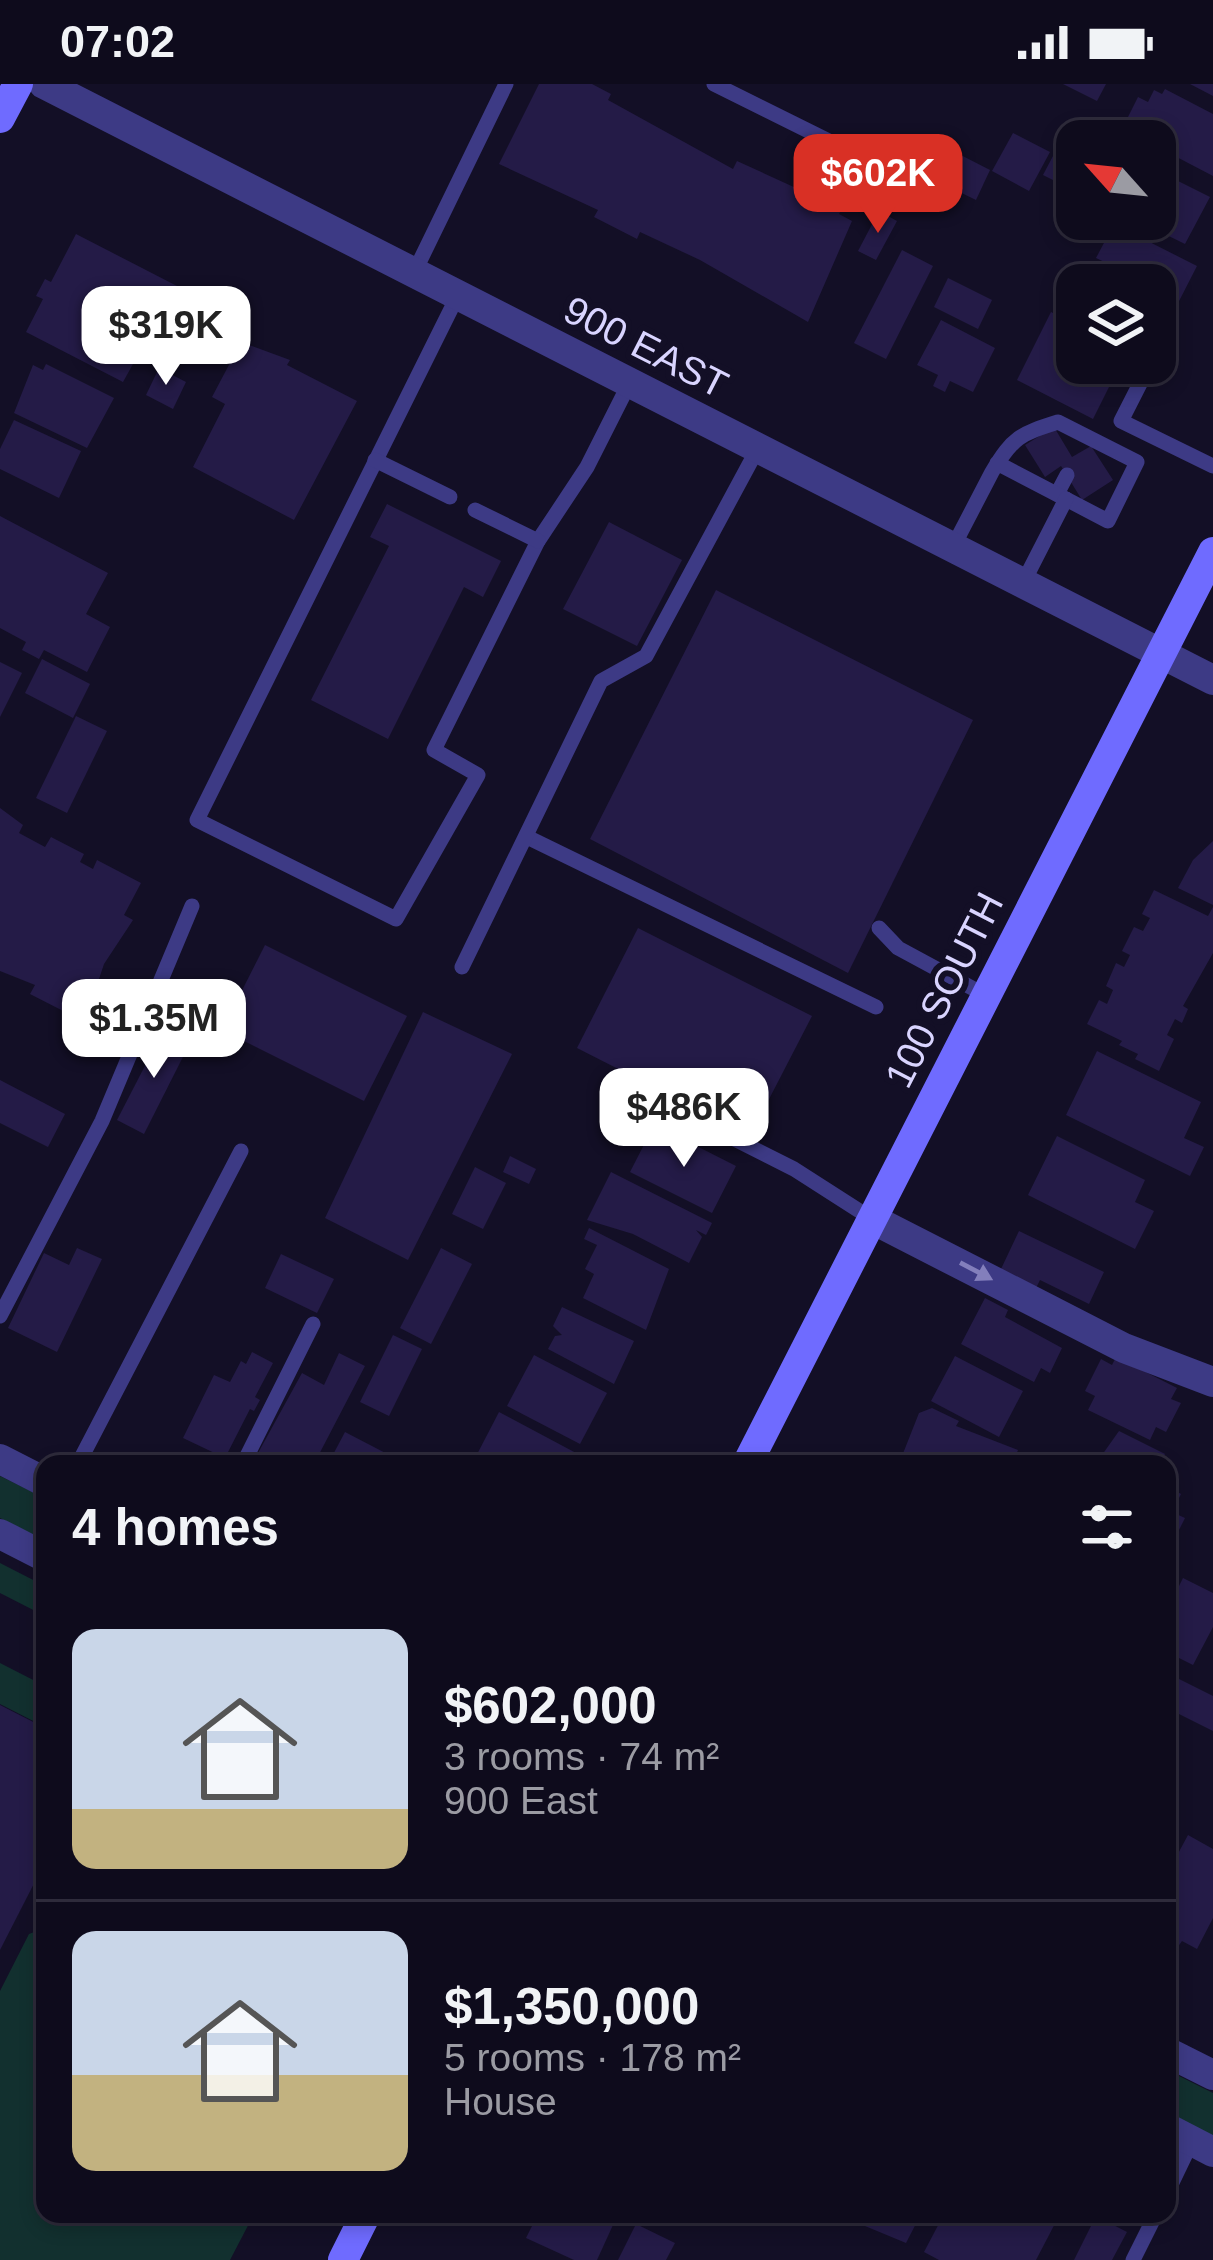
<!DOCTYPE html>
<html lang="en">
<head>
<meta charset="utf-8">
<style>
	:root { --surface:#0e0b1c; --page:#1c1929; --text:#f1f3f6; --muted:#9b9ba3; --line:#2e2b3b; --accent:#d93025 }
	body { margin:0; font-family:Helvetica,sans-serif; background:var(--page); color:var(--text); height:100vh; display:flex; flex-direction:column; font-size:45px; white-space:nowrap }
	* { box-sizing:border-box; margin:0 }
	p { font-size:39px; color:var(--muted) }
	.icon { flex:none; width:66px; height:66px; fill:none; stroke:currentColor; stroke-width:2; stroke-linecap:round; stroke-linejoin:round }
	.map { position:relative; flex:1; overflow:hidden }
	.drawer { position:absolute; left:36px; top:1371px; width:1140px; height:768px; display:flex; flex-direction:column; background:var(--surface); border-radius:24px; box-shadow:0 6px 18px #0003,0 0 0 3px var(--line) }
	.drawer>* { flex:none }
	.needle { width:78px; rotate:297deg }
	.fabs { position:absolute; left:1056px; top:36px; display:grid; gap:24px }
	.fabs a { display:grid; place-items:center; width:120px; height:120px; border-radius:24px; background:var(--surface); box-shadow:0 6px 18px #0003,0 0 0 3px var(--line); font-size:60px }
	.price { position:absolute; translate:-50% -102px; padding:0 27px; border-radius:24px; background:#fff; color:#222; font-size:39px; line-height:78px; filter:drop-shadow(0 3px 6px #0008) }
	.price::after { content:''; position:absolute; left:50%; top:72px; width:36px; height:27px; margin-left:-18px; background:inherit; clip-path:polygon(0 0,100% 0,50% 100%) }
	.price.active { background:var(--accent); color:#fff }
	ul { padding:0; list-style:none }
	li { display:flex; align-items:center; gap:36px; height:300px; padding:0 36px }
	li+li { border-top:3px solid var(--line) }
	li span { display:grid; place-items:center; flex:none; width:336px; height:240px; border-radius:24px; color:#555 }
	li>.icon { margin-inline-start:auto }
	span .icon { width:144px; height:144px; fill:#fffc; stroke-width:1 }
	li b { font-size:51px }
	h2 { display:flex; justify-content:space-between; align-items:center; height:144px; padding:0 36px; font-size:51px }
	.status { display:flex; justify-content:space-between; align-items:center; height:84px; padding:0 60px; background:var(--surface); direction:ltr }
	.status svg { height:33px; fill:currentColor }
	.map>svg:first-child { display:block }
</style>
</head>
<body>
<div class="status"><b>07:02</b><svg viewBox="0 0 49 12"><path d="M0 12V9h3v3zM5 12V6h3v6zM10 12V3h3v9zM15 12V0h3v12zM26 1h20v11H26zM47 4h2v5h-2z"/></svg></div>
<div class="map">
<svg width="1213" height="2176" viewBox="0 0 1213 2176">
	<rect width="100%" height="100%" fill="#130f26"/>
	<g fill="#12302f">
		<polygon points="0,1392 45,1414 45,1457 0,1434"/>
		<polygon points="0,1479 45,1502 45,1532 0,1509"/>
		<polygon points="0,1579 45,1602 45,1643 0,1620"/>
		<polygon points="45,1844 45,2130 254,2130 230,2176 0,2176 0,1907 29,1850"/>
		<polygon points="1167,1986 1213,2009 1213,2052 1167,2029"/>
	</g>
	<g fill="#241b47">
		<polygon points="539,0 592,0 611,10 608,16 733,85 737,77 842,125 839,130 852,137 808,238 700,176 640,148 637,155 594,133 598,126 499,80"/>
		<polygon points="1063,0 1106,0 1097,17"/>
		<polygon points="1190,0 1213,0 1213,12"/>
		<polygon points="1165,5 1213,30 1213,92 1146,57 1152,46 1128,33 1138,13 1148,18 1154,6 1162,10"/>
		<polygon points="1013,49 1050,68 1029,107 992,87"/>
		<polygon points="1064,51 1077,57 1077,108 1043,91"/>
		<polygon points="953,67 990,86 976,116 939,98"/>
		<polygon points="1160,88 1210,113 1185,160 1134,135 1155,135"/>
		<polygon points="879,127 897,137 876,176 858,167"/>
		<polygon points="1114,140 1197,182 1175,225 1155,222 1155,201 1107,197 1115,183 1096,174"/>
		<polygon points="76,150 177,202 153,250 165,255 153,279 138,271 123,298 26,248 43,215 36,212 45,195 51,198"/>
		<polygon points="902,166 933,182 886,275 854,259"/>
		<polygon points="948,194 992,216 978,245 934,223"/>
		<polygon points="1051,228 1077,241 1077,279 1114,293 1093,335 1017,296"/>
		<polygon points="941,236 995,264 973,308 950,297 945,308 933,302 938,291 917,281"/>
		<polygon points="241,258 290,276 287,281 357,317 294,436 193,383 225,320 212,313"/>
		<polygon points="46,280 114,314 87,364 14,329 33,281 43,286"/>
		<polygon points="159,284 186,298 173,325 146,311"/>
		<polygon points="14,336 81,367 59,414 0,385 0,365"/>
		<polygon points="1054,343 1072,373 1091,362 1113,396 1082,416 1061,382 1045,393 1025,361"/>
		<polygon points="387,420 501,477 483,513 464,503 388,655 311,616 389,462 370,453"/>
		<polygon points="0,432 108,489 86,530 110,543 87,588 44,566 39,575 22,566 26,558 0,544"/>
		<polygon points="609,438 682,476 637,562 563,525"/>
		<polygon points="716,506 973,636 848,889 590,755"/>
		<polygon points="42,575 90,600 73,634 25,609"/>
		<polygon points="0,578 22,589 0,633"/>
		<polygon points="76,632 107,647 67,729 36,714"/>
		<polygon points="0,724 23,741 19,749 45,763 51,753 84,770 80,778 93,785 97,776 141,799 124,831 133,836 104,880 96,904 85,899 69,930 30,910 35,901 0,887"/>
		<polygon points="1213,757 1213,821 1178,804 1193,776"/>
		<polygon points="1154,806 1208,832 1213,823 1213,869 1183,922 1188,925 1182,939 1175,935 1167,951 1174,955 1159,987 1135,975 1138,970 1119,961 1122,957 1087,940 1099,916 1107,920 1113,906 1106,902 1116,879 1124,883 1130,871 1122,867 1134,843 1143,847 1150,834 1142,830"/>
		<polygon points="638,844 812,932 750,1052 577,964"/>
		<polygon points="265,861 407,932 364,1017 222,946"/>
		<polygon points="423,928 512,970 408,1176 325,1134"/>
		<polygon points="165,943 191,957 144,1050 117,1036"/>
		<polygon points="1097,967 1201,1018 1184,1054 1204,1063 1190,1092 1066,1031"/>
		<polygon points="0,996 65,1030 48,1063 0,1039"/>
		<polygon points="663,1045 736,1082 712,1129 630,1088 649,1051 658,1056"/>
		<polygon points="1057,1052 1145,1096 1135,1118 1154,1127 1135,1165 1028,1111"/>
		<polygon points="510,1072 536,1085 529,1100 503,1088"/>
		<polygon points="475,1083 506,1099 483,1145 452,1130"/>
		<polygon points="611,1088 712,1139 706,1151 696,1146 702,1153 689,1179 633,1150 587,1136"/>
		<polygon points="589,1144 669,1185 646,1246 583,1214 594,1190 585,1185 597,1161 584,1155"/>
		<polygon points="1019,1147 1104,1188 1089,1220 1040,1196 1033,1210 1001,1185"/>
		<polygon points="77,1164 102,1175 57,1268 8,1244 44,1169 69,1181"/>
		<polygon points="441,1164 472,1180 431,1260 400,1244"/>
		<polygon points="281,1170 334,1195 317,1229 265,1204"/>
		<polygon points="985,1214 1008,1226 1005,1233 1062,1264 1050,1289 1041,1284 1034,1298 961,1260"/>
		<polygon points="562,1223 634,1257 614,1300 548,1265 555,1252 562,1251 553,1242"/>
		<polygon points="393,1251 422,1265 389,1332 360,1318"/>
		<polygon points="252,1268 273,1279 255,1313 260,1316 254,1327 250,1325 225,1374 183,1354 214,1291 230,1298 241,1277 246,1280"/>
		<polygon points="339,1269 365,1282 314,1380 252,1380 302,1289 324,1301"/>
		<polygon points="534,1271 607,1309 580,1360 507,1322"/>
		<polygon points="955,1272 1023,1307 999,1353 931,1317"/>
		<polygon points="1116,1273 1177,1304 1171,1315 1181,1319 1166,1348 1156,1343 1150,1356 1088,1326 1095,1312 1085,1307 1101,1275 1112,1281"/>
		<polygon points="932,1324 959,1337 956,1342 1018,1366 1012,1380 919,1380 902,1372 919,1329"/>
		<polygon points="499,1328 576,1369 570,1380 472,1380"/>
		<polygon points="1119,1347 1165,1370 1160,1380 1103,1380 1102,1371"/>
		<polygon points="345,1348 395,1374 392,1380 328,1380"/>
		<polygon points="437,1368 459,1380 431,1380"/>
		<polygon points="1167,1402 1181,1410 1172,1428 1185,1434 1172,1460 1167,1457"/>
		<polygon points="1183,1494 1213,1509 1213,1543 1193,1581 1167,1568 1174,1556 1167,1553 1167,1526"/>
		<polygon points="1167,1589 1213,1612 1213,1647 1167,1624"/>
		<polygon points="0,1621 45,1644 45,1778 0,1866"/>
		<polygon points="1188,1751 1213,1765 1213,1834 1197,1865 1182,1857 1177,1864 1167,1859 1167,1790"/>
		<polygon points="538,2130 618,2130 597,2176 574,2176 526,2154"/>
		<polygon points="836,2130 921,2130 906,2159"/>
		<polygon points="944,2130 1060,2130 1036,2176 939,2176 924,2168"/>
		<polygon points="1096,2132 1127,2148 1112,2176 1074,2176"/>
		<polygon points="636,2140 675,2159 666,2176 618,2176"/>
	</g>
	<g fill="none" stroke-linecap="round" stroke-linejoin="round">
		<g stroke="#3d3a85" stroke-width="15">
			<polyline points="714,0 865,75"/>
			<polyline points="414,189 506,0"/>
			<polyline points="458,211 197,736 396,835 478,691 434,666 538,457 587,383 630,298"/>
			<polyline points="1137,279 1148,284 1121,337 1213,382"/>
			<polyline points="375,376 450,413"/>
			<polyline points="1057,410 1067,391"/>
			<polyline points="475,426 538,457"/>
			<path d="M953 463 992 388C1013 353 1020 350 1058 338L1137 378 1108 437 997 379"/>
			<polyline points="1023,499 1066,415"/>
			<polyline points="527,753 876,923"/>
			<polyline points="879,844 898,864 985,911"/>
			<polyline points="462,883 601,597 646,572 758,364"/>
			<polyline points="616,995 794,1085 872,1135"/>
			<polyline points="0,1232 102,1037 192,822"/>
			<polyline points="78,1380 241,1067"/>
			<polyline points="243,1380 313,1240"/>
			<polyline points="1167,2109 1192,2057"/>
			<polyline points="1133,2176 1156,2130"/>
		</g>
		<g stroke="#3d3a85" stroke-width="30">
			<polyline points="872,1135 1124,1264 1213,1298"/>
			<polyline points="0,1375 45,1398"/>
			<polyline points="0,1450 45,1473"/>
			<polyline points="1167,1968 1213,1991"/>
			<polyline points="1167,2044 1213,2068"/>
		</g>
		<polyline stroke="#3d3a85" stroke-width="30" points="44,0 1213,596"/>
		<g stroke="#6f6bff" stroke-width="30">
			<polyline points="0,34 18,0"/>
			<polyline points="747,1380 1213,468"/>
			<polyline points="343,2176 366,2130"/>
		</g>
	</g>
	<defs><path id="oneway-solid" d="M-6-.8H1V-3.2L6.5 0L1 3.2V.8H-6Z" transform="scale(3)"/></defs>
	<use fill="#837fbc" href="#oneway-solid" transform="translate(976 1187) rotate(28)"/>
	<g text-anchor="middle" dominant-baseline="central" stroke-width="12" stroke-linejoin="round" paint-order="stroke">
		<g font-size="39" fill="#d9d4ff" stroke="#130f26">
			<text transform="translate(646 263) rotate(27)">900 EAST</text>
			<text transform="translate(944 906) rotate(-63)">100 SOUTH</text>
		</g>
	</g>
</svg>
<div class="fabs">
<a><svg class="needle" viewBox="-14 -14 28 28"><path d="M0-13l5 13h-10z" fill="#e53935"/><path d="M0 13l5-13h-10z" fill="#9b9ba3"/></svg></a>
<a><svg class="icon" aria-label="layers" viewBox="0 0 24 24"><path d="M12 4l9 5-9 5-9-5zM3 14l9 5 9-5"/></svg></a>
</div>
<b class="price active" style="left:878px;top:152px">$602K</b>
<b class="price" style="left:166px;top:304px">$319K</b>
<b class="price" style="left:154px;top:997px">$1.35M</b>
<b class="price" style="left:684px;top:1086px">$486K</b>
<section class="drawer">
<h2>4 homes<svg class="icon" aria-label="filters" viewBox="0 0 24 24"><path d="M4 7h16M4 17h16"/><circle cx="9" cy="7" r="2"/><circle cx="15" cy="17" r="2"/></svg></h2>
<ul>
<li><span style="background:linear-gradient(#c9d6e8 75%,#c2b280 0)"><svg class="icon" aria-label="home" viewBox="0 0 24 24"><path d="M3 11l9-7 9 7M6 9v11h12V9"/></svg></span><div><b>$602,000</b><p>3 rooms · 74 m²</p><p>900 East</p></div></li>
<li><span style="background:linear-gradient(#c9d6e8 60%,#c2b280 0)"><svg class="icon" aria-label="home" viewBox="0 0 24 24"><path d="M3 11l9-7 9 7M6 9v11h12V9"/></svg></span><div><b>$1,350,000</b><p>5 rooms · 178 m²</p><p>House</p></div></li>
</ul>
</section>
</div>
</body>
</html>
